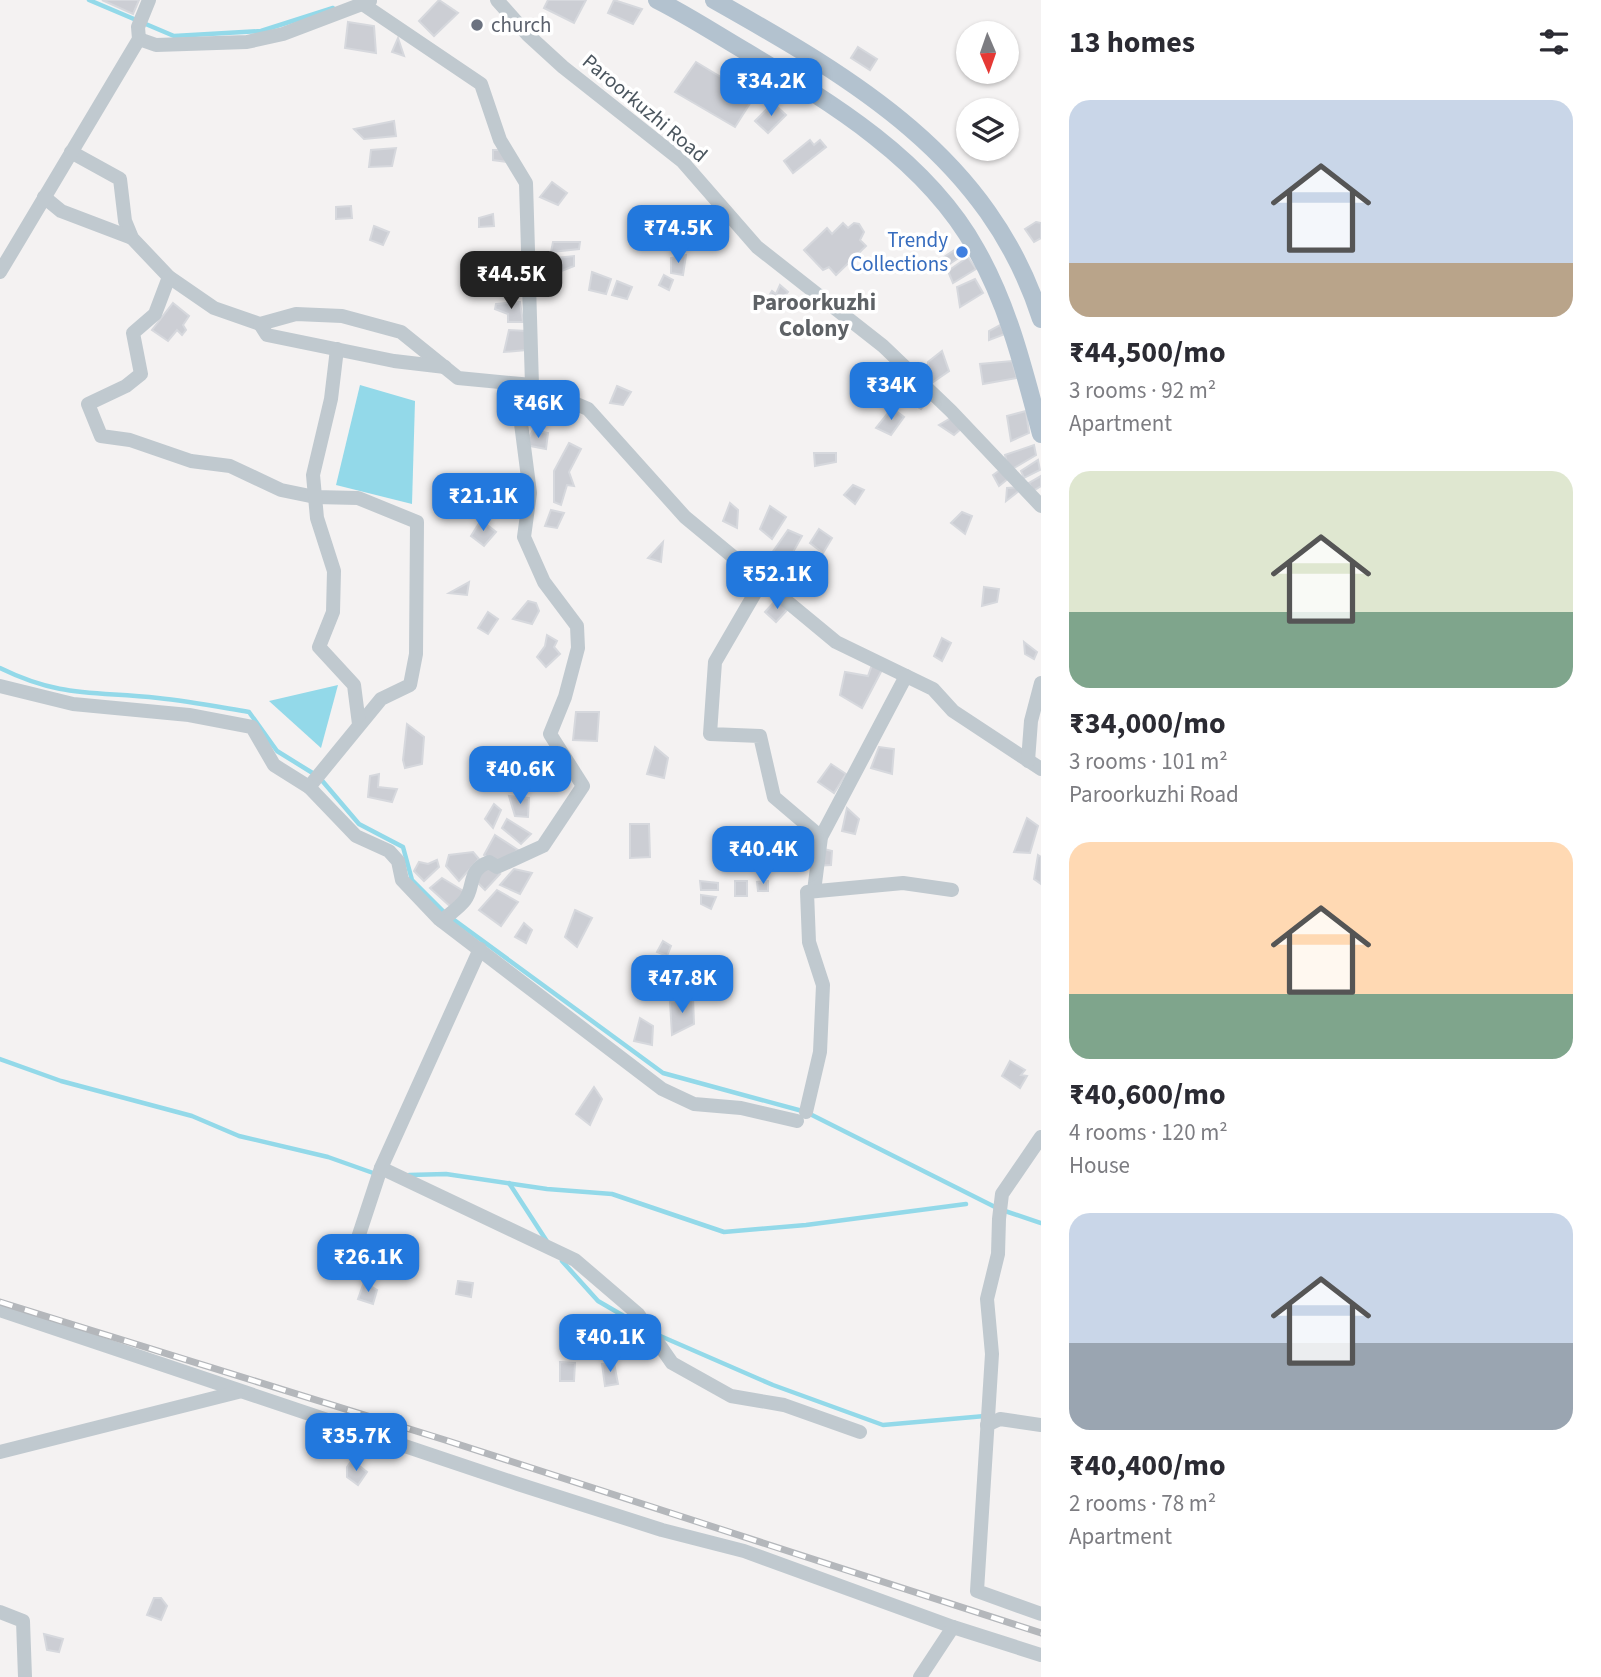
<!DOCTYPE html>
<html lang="en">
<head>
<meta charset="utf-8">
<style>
	:root { --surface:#fff; --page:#f2f2f3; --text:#2b2b33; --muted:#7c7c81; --accent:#2278dd }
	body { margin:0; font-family:"Source Sans 3",sans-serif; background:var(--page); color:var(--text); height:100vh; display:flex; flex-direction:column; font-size:26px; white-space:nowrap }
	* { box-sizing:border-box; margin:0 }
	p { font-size:23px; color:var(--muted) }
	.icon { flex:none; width:38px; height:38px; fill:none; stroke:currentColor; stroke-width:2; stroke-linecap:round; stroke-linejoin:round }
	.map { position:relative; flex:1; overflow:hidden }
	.panel { display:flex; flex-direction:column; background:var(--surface); width:560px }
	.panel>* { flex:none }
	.needle { width:46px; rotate:178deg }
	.controls { position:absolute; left:956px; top:21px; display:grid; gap:14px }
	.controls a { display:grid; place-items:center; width:63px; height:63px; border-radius:50%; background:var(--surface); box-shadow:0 2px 5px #0004; font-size:35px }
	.price { position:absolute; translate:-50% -60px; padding:0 16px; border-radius:14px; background:var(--accent); color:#fff; font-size:23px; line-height:46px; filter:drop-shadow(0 2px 4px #0008) }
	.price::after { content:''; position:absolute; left:50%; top:42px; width:21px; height:16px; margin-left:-10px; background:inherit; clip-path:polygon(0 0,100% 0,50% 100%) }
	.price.on { background:#222; color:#fff }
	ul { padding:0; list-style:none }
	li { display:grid; align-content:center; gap:14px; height:371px; padding:0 28px }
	li span { display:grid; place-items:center; height:217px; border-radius:21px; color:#555 }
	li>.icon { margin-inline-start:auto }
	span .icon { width:126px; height:126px; fill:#fffc; stroke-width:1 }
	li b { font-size:30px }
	h2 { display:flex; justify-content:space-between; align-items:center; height:84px; padding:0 28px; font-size:30px }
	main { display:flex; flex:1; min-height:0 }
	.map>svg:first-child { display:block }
</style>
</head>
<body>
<main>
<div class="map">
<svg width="1041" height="1677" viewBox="0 0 1041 1677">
	<rect width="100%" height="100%" fill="#f4f2f2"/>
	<g fill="#93d9e9">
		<polygon points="360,385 415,401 412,504 336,485"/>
		<polygon points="338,685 321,748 269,701"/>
	</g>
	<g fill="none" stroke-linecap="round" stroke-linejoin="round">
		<g stroke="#93d9e9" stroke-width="4.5">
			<polyline points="89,0 174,36 261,31 333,8"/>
			<path d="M0 668C61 698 94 691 158 698 188 701 219 707 249 712L277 751 319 777 359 824 403 847 412 880 446 914 663 1073 806 1112 999 1209 1041 1223"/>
			<polyline points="0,1059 61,1081 192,1116 239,1136 328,1157 376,1174"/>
			<polyline points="409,1175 446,1174 547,1189 612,1194 724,1232 806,1225 966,1204"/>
			<polyline points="509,1183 548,1243"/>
			<polyline points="562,1261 598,1301 641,1326"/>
			<polyline points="658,1335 773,1385 883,1425 985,1416"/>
		</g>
	</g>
	<g fill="#ccced4" stroke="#d6d8dd" stroke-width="2">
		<polygon points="102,0 139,0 133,14"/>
		<polygon points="439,0 458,13 434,36 419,21"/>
		<polygon points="548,0 586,0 574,23 544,8"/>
		<polygon points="614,0 642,9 633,24 608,13"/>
		<polygon points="348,22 374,26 376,53 345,48"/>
		<polygon points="398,38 404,56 392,52"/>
		<polygon points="858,47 877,59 870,70 851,58"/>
		<polygon points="696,62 754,97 735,127 675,92"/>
		<polygon points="773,103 786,115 768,133 755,121"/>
		<polygon points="394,121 396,136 364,139 354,129"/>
		<polygon points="810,140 814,145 820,140 826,147 793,173 784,161"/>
		<polygon points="396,148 392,166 369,167 371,150"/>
		<polygon points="493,150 509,150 508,162 493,160"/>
		<polygon points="552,182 567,193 558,205 540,197"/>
		<polygon points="351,206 352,218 336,219 336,207"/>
		<polygon points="493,214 494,226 479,227 479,218"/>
		<polygon points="1036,222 1041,223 1041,238 1034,242 1025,229"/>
		<polygon points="843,223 848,228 854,223 859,224 864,232 860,240 866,246 836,275 829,267 823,270 804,250 827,228 832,234"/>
		<polygon points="374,226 389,232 383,245 370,240"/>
		<polygon points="553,242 580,242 579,249 551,252"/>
		<polygon points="959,247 963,255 945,267 941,259"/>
		<polygon points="686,255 683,275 671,273 671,258"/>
		<polygon points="574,256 574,266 554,274 556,258"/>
		<polygon points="968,257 976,269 953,283 948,271"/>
		<polygon points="592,272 611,279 606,294 589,290"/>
		<polygon points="664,275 673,280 669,290 659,285"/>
		<polygon points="975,279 983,293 960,307 957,287"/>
		<polygon points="617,281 632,287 627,299 612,295"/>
		<polygon points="780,285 788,292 778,305 774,301 776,297 770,294 772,291 776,294"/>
		<polygon points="520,302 523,322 508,322 508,314 495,309 496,304"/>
		<polygon points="173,303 189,316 183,325 186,330 182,335 177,330 168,341 152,330"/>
		<polygon points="1000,325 1005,334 989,340 989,331"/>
		<polygon points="509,330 527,331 526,350 504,352"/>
		<polygon points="942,351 949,371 926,387 928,362"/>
		<polygon points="1012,361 1017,378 983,384 980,364"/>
		<polygon points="617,386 631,392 623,405 610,403"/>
		<polygon points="919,387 930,399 921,409 909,401"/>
		<polygon points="529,398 545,400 541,416 525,411"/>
		<polygon points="892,408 904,417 891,435 876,428"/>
		<polygon points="1026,411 1029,433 1011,441 1007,416"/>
		<polygon points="951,418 962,428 954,435 939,425"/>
		<polygon points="533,430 548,433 546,449 525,445"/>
		<polygon points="569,443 581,449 569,472 574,486 567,485 561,505 554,502 554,471"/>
		<polygon points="1034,445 1036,455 1009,471 1005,455"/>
		<polygon points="814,453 836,453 836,462 815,466"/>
		<polygon points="1038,460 1040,470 1024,478 1021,471"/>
		<polygon points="1000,470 1009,478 999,486 993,475"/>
		<polygon points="1041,476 1041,486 1033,491 1029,483"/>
		<polygon points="853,485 864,490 855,504 844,495"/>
		<polygon points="1024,487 1006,501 1007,488"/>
		<polygon points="730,503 738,510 737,528 723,521"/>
		<polygon points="770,506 786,517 772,539 760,529"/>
		<polygon points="551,510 564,513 557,528 545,526"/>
		<polygon points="962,512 972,516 965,534 951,523"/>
		<polygon points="481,520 496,532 484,546 471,536"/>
		<polygon points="819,529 832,538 823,553 810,543"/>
		<polygon points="788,530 802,536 782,572 765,563"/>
		<polygon points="663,542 661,562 648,558"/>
		<polygon points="469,582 467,595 449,593"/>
		<polygon points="984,587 999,589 997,602 982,606"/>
		<polygon points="777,599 788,609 776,622 765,612"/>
		<polygon points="528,601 536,603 539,611 532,624 513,619"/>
		<polygon points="488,612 498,619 488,634 478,628"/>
		<polygon points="547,635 557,641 554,647 560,654 546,667 537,657 545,646"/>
		<polygon points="942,638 951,643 942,661 934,656"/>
		<polygon points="1024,642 1037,652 1034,659 1025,654"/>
		<polygon points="872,665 882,670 862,708 840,695 845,672 868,676"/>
		<polygon points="576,712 599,712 597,741 573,740"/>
		<polygon points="407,724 424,737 422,764 405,768 403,760"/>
		<polygon points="655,747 668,758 664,778 647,774"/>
		<polygon points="879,747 894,749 892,774 871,768"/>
		<polygon points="831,764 846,774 834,793 818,782"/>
		<polygon points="379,774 378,787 397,789 392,802 368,797 370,776"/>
		<polygon points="509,796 529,798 528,817 515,816"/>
		<polygon points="494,804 501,810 493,828 485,819"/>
		<polygon points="847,808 859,819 855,834 842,831"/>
		<polygon points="1027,818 1038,826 1030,853 1014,852"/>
		<polygon points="507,819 531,834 521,844 502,828"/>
		<polygon points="630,824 649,824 650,857 630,858"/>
		<polygon points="495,835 518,850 497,864 484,855"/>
		<polygon points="735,840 735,852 719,852 718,841"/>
		<polygon points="802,843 809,845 805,862 797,861"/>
		<polygon points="738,845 748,845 749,866 739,866"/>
		<polygon points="820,848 832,851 831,865 815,866"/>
		<polygon points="473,852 479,859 459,881 446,866 449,855"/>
		<polygon points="1038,855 1041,857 1041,884 1034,879"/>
		<polygon points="437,860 439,867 424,881 414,871 419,862 428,864"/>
		<polygon points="765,860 765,868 756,868 755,861"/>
		<polygon points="487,866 500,874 485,890 475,880"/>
		<polygon points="514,869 532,873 520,894 500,885"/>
		<polygon points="442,878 465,892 452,908 430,888"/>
		<polygon points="700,881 718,883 718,890 701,890"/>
		<rect x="735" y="881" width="12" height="15"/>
		<polygon points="768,881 768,891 758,891 757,882"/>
		<polygon points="497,890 518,902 501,926 479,910"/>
		<polygon points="701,895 716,897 711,909 701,904"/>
		<polygon points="575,910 592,918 577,947 565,937"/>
		<polygon points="524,923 532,930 526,943 515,937"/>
		<polygon points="663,941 671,946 667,956 657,952"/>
		<polygon points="661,967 662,985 650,985 648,970"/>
		<polygon points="693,997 694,1024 672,1035 670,1002"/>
		<polygon points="640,1018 653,1026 652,1045 634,1041"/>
		<polygon points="1010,1061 1025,1070 1021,1075 1027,1076 1020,1088 1002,1076"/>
		<polygon points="594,1087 602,1099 590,1125 576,1114"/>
		<polygon points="458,1281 473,1283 471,1297 456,1294"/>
		<polygon points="364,1282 377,1290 373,1304 358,1299"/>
		<polygon points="560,1362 575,1363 574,1381 560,1381"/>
		<polygon points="614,1363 618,1384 605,1386 602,1364"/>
		<polygon points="352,1460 367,1472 358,1485 347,1477 347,1467"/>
		<polygon points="154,1598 161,1598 167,1606 161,1620 147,1615"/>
		<polygon points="44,1634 63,1639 59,1652 47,1650"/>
	</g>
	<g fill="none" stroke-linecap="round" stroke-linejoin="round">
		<g stroke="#c0c9cf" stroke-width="14">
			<polyline points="497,0 528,35 563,67 682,161 757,247 883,346 951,411 1041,506"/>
			<path d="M364 5 481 84 500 140 526 183 532 385 519 408 530 493 524 537 544 582 577 626 578 648 565 697 550 734 583 786 543 846 497 867 489 862C467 870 475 887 465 900 459 908 449 914 442 921"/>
			<polyline points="139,39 156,45 247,42 283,34 370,1"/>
			<polyline points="71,152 120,179 125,221 132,238 169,277 214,308 260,324 296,314 342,316 401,332 458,378 532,385 588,409 685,517 836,642 933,689 953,711 1041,769"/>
			<polyline points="44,197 61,211 132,238"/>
			<polyline points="0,272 139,39 138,27 149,0"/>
			<polyline points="169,277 155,314 133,333 141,374 126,386 88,404 101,436 130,440 191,461 230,466 281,490 315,497 358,498 417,522 416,654 410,685 381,699 309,787"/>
			<polyline points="260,324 267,335 394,361 445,367"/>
			<polyline points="337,349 331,399 313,475 317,518 334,571 333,612 319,647 354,685 359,724"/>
			<polyline points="762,581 715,662 710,734 760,736 774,797 821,837"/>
			<polyline points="0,686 73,704 189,715 252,727 274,765 309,787 356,836 389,851 398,861 402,880 439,919 662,1089 694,1104 741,1108 797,1121"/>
			<polyline points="1028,761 1031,721 1041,683"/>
			<polyline points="814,891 821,837 906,676"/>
			<polyline points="806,1112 820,1052 823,985 809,942 807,892 903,883 952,890"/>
			<polyline points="1041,1137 1002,1194 999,1219 998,1254 987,1299 992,1354 977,1591 1041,1614"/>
			<polyline points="381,1168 575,1260 638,1314 672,1363 731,1396 784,1405 860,1432"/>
			<polyline points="352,1256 381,1168 480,949"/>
			<polyline points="0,1310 518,1484 662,1530 744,1551 953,1627"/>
			<polyline points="987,1425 1000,1419 1041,1425"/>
			<polyline points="0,1452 238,1392"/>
			<polyline points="0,1612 23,1621 25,1677"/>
			<polyline points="920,1677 953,1627 1041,1655"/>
		</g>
		<g stroke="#b3c2cf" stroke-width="18">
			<path d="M657 0C687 15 716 34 745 51 830 102 926 159 976 249 1009 307 1024 370 1041 434"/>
			<path d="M714 0C854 79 989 157 1041 319"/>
		</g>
		<g stroke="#b4b7bb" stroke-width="7">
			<polyline id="rail" points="0,1302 445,1440 1041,1633"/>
		</g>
		<use href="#rail" stroke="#fff" stroke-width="4.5" stroke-dasharray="13" stroke-linecap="butt"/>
	</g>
	<circle fill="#6b7280" stroke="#fff" stroke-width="2.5" cx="477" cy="25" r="7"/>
	<circle fill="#3f7fe0" stroke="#fff" stroke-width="2.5" cx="962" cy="252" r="7"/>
	<g text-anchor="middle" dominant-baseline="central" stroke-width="7" stroke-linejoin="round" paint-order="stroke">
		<g font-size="21" fill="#5b616d" stroke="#fff" text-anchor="start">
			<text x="491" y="25">church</text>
		</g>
		<g font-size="21" fill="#4a555e" stroke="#fff">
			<text transform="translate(645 108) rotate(40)">Paroorkuzhi Road</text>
		</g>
		<g font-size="21" fill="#366cbe" stroke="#fff" text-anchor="end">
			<text x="948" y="240">Trendy<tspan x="948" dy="24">Collections</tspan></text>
		</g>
		<g font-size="23" font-weight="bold" fill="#5e6266" stroke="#fff">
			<text x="814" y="302">Paroorkuzhi<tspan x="814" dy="26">Colony</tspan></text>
		</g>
	</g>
</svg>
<div class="controls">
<a><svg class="needle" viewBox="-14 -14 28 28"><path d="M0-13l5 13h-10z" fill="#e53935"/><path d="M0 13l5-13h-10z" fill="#7c7c81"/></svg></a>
<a><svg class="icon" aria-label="layers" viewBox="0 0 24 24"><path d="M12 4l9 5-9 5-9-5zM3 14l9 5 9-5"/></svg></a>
</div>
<b class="price" style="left:771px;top:118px">₹34.2K</b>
<b class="price" style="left:678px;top:265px">₹74.5K</b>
<b class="price on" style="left:511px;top:311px">₹44.5K</b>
<b class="price" style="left:891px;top:422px">₹34K</b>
<b class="price" style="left:538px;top:440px">₹46K</b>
<b class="price" style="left:483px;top:533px">₹21.1K</b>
<b class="price" style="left:777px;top:611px">₹52.1K</b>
<b class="price" style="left:520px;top:806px">₹40.6K</b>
<b class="price" style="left:763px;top:886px">₹40.4K</b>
<b class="price" style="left:682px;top:1015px">₹47.8K</b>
<b class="price" style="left:368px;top:1294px">₹26.1K</b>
<b class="price" style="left:610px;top:1374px">₹40.1K</b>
<b class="price" style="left:356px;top:1473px">₹35.7K</b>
</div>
<section class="panel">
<h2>13 homes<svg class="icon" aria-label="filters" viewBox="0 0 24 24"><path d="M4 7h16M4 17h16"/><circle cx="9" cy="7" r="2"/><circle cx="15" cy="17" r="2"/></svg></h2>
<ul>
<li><span style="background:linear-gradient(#c9d6e8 75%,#b9a48a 0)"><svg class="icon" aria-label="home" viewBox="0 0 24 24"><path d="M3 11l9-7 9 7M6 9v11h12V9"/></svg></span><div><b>₹44,500/mo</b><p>3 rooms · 92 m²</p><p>Apartment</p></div></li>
<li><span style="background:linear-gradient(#dfe7d0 65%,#7fa58c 0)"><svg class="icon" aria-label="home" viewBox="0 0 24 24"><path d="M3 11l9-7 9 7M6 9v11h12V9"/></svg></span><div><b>₹34,000/mo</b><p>3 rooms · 101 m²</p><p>Paroorkuzhi Road</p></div></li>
<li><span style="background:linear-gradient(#ffd9b3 70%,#7fa58c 0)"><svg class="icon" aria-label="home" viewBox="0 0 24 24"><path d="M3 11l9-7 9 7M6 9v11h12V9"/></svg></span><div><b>₹40,600/mo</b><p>4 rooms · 120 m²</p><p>House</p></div></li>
<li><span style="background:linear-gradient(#c9d6e8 60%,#9aa5b1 0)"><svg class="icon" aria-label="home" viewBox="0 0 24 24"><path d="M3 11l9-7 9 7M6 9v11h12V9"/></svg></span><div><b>₹40,400/mo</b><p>2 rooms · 78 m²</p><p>Apartment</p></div></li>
</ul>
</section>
</main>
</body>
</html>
